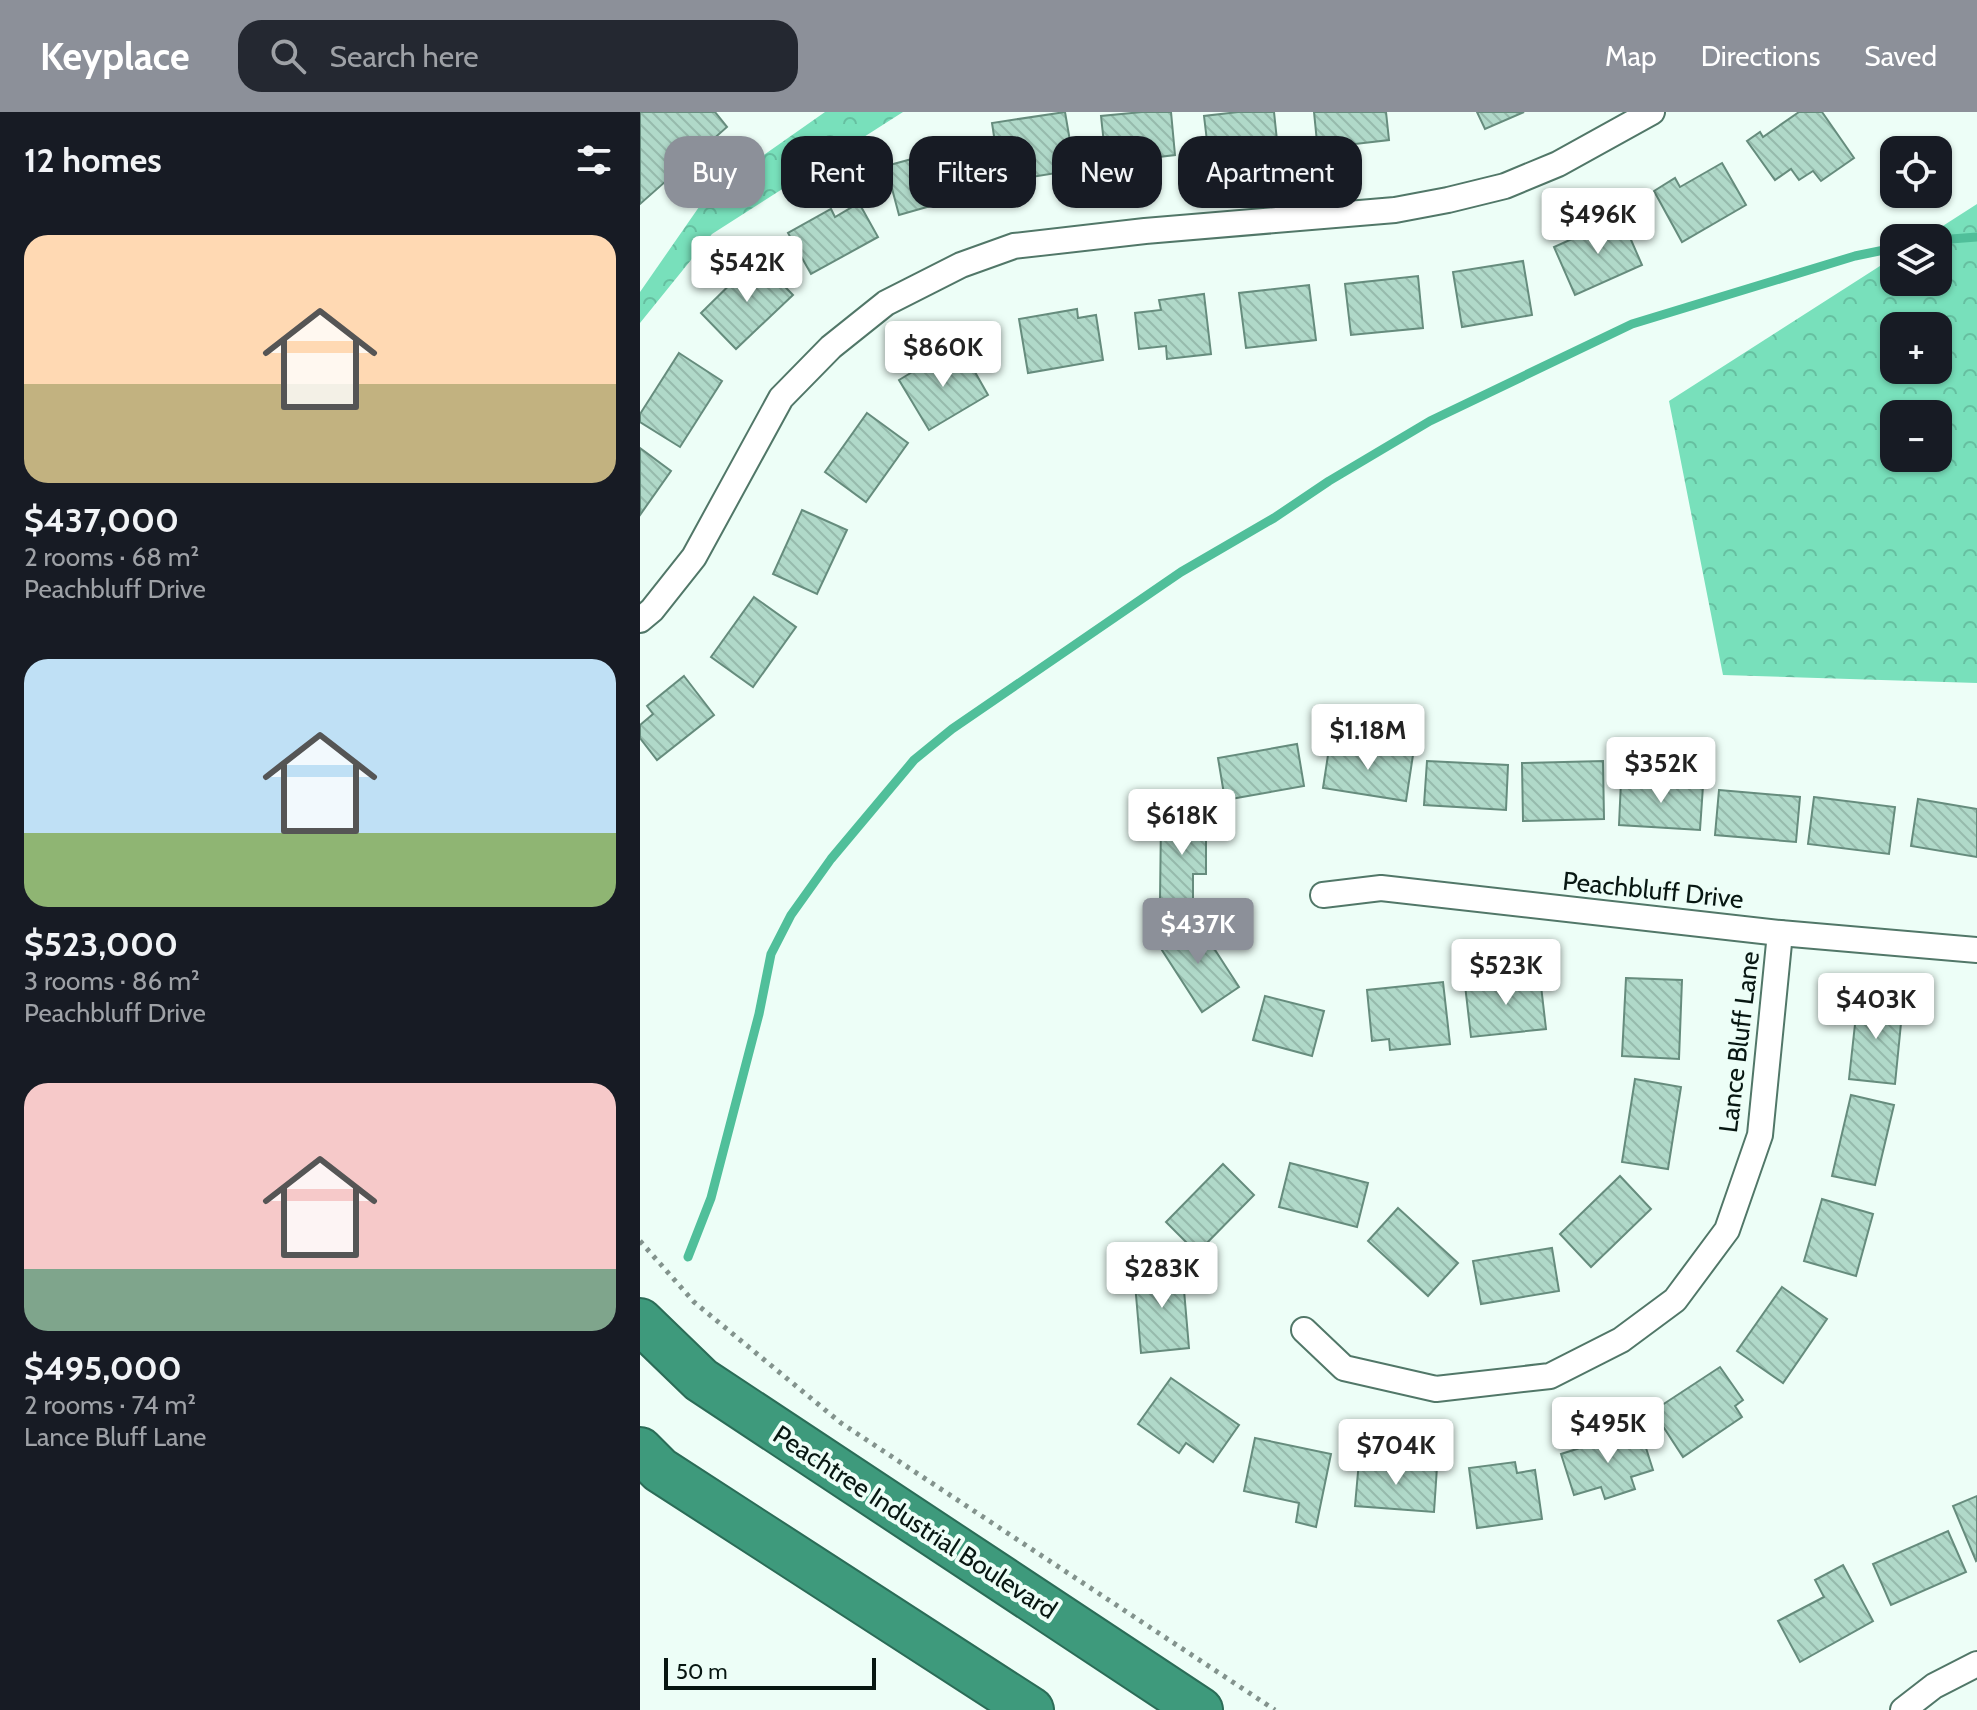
<!DOCTYPE html>
<html lang="en">
<head>
<meta charset="utf-8">
<style>
	:root { --surface:#171b24; --page:#242831; --text:#f1f3f6; --muted:#9ea1a6; --accent:#8c9099 }
	body { margin:0; font-family:Cabin,sans-serif; background:var(--page); color:var(--text); height:100vh; display:flex; flex-direction:column; font-size:30px; white-space:nowrap }
	* { box-sizing:border-box; margin:0 }
	p { font-size:26px; color:var(--muted) }
	.icon { flex:none; width:44px; height:44px; fill:none; stroke:currentColor; stroke-width:2; stroke-linecap:round; stroke-linejoin:round }
	.map { position:relative; flex:1; overflow:hidden }
	.side { display:flex; flex-direction:column; background:var(--surface); width:640px }
	.side>* { flex:none }
	.hud { position:absolute; left:24px; top:24px; width:760px; height:72px; display:flex; gap:16px }
	.buttons { position:absolute; left:1240px; top:24px; display:grid; gap:16px }
	.buttons a { display:grid; place-items:center; width:72px; height:72px; border-radius:16px; background:var(--surface); box-shadow:0 2px 6px #0004; font-size:40px }
	.scale { position:absolute; left:24px; bottom:20px; width:212px; box-sizing:border-box; padding-left:8px; border:4px solid #081712; border-top:0; font-size:22px; line-height:28px; white-space:nowrap; color:#081712; -webkit-text-stroke:6px #edfef7; paint-order:stroke }
	.price { position:absolute; translate:-50% -68px; padding:0 18px; border-radius:8px; background:#fff; color:#222; font-size:26px; line-height:52px; filter:drop-shadow(0 2px 4px #0008) }
	.price::after { content:''; position:absolute; left:50%; top:48px; width:24px; height:18px; margin-left:-12px; background:inherit; clip-path:polygon(0 0,100% 0,50% 100%) }
	.price.selected { background:var(--accent); color:#fff }
	ul { padding:0; list-style:none }
	li { display:grid; align-content:center; gap:16px; height:424px; padding:0 24px }
	li span { display:grid; place-items:center; height:248px; border-radius:24px; color:#555 }
	li>.icon { margin-inline-start:auto }
	span .icon { width:144px; height:144px; fill:#fffc; stroke-width:1 }
	li b { font-size:34px }
	h2 { display:flex; justify-content:space-between; align-items:center; height:96px; padding:0 24px; font-size:34px }
	.chip { padding:0 28px; border-radius:24px; background:var(--surface); box-shadow:0 2px 6px #0004; font-size:28px; line-height:72px }
	.chip.selected { background:var(--accent); color:#fff }
	header { display:flex; align-items:center; gap:48px; box-sizing:border-box; height:112px; padding:0 40px; background:var(--accent); color:#fff }
	header strong { font-size:38px }
	nav { display:flex; gap:44px; margin-inline-start:auto; font-size:28px }
	.search { width:560px; height:72px; background:var(--page); display:flex; align-items:center; gap:20px; box-sizing:border-box; padding:0 28px; border-radius:24px; color:var(--muted); font-size:30px }
	main { display:flex; flex:1; min-height:0 }
	.map>svg:first-child { display:block }
</style>
</head>
<body>
<header>
<strong>Keyplace</strong>
<div class="search"><svg class="icon" aria-label="search" viewBox="0 0 24 24"><circle cx="10" cy="10" r="6"/><path d="M15 15l6 6"/></svg>Search here</div>
<nav><a>Map</a><a>Directions</a><a>Saved</a></nav>
</header>
<main>
<section class="side">
<h2>12 homes<svg class="icon" aria-label="filters" viewBox="0 0 24 24"><path d="M4 7h16M4 17h16"/><circle cx="9" cy="7" r="2"/><circle cx="15" cy="17" r="2"/></svg></h2>
<ul>
<li><span style="background:linear-gradient(#ffd9b3 60%,#c2b280 0)"><svg class="icon" aria-label="home" viewBox="0 0 24 24"><path d="M3 11l9-7 9 7M6 9v11h12V9"/></svg></span><div><b>$437,000</b><p>2 rooms · 68 m²</p><p>Peachbluff Drive</p></div></li>
<li><span style="background:linear-gradient(#bfe0f5 70%,#8fb573 0)"><svg class="icon" aria-label="home" viewBox="0 0 24 24"><path d="M3 11l9-7 9 7M6 9v11h12V9"/></svg></span><div><b>$523,000</b><p>3 rooms · 86 m²</p><p>Peachbluff Drive</p></div></li>
<li><span style="background:linear-gradient(#f6c9c9 75%,#7fa58c 0)"><svg class="icon" aria-label="home" viewBox="0 0 24 24"><path d="M3 11l9-7 9 7M6 9v11h12V9"/></svg></span><div><b>$495,000</b><p>2 rooms · 74 m²</p><p>Lance Bluff Lane</p></div></li>
</ul>
</section>
<div class="map">
<svg width="1337" height="1598" viewBox="0 0 1337 1598">
	<defs>
		<pattern id="forest-crowns" width="20" height="18" patternUnits="userSpaceOnUse" patternTransform="scale(2)"><rect width="20" height="18" fill="#78e0bb"/><path d="M2 6a3 3 0 1 1 6 0M12 15a3 3 0 1 1 6 0" fill="none" stroke="#66bfa0"/></pattern>
		<pattern id="building-back-hatch" width="6" height="6" patternUnits="userSpaceOnUse" patternTransform="scale(2)"><rect width="6" height="6" fill="#b0d9c9"/><path d="M-1 5l2 2M0 0l6 6M5-1l2 2" fill="none" stroke="#96baac"/></pattern>
	</defs>
	<rect width="100%" height="100%" fill="#edfef7"/>
	<g fill="url(#forest-crowns)" fill-rule="evenodd">
		<polygon points="185,0 263,0 72,122 0,211 0,180 68,82"/>
		<path d="M1337 92V571L1083 563 1029 289 1254 145V170H1298V126H1284ZM1254 214H1298V258H1254ZM1254 302H1298V346H1254Z"/>
	</g>
	<g fill="none" stroke-linecap="round" stroke-linejoin="round">
		<g stroke="#50bf9a" stroke-width="9">
			<polyline points="1298,128 1337,125"/>
			<polyline points="48,1145 71,1086 119,902 131,842 151,803 191,747 274,648 312,617 541,460 634,406 689,369 790,309 992,212 1215,144 1254,136"/>
		</g>
	</g>
	<g fill="url(#building-back-hatch)" stroke="#668c7d" stroke-width="2">
		<polygon points="0,0 75,0 87,15 0,92"/>
		<polygon points="425,0 435,58 361,70 352,11"/>
		<polygon points="502,0 531,0 535,43 510,46 511,55 467,60 461,4"/>
		<polygon points="598,0 634,0 638,38 569,46 564,4"/>
		<polygon points="674,0 746,0 749,28 706,33 707,36 678,40"/>
		<polygon points="837,0 884,0 845,17"/>
		<polygon points="1159,0 1182,0 1214,46 1181,69 1173,59 1159,68 1151,57 1135,68 1107,29 1120,20 1123,25"/>
		<polygon points="316,35 329,83 259,103 246,54"/>
		<polygon points="1082,51 1106,93 1042,130 1014,79 1035,66 1040,75"/>
		<polygon points="219,91 238,125 171,162 148,121 191,97 195,105"/>
		<polygon points="981,105 1002,153 935,183 914,135"/>
		<polygon points="117,146 153,183 96,237 61,201"/>
		<polygon points="883,149 892,203 822,215 813,160"/>
		<polygon points="778,164 783,216 711,223 705,172"/>
		<polygon points="669,173 676,228 606,236 599,181"/>
		<polygon points="564,182 571,242 527,247 526,234 499,237 495,201 521,198 519,188"/>
		<polygon points="437,197 438,206 456,203 463,248 388,261 379,207"/>
		<polygon points="323,239 348,283 289,318 259,268 299,244 303,251"/>
		<polygon points="39,241 82,269 40,335 0,310 0,302"/>
		<polygon points="227,301 268,331 226,390 185,360"/>
		<polygon points="0,336 31,359 0,403"/>
		<polygon points="162,398 207,418 177,482 133,462"/>
		<polygon points="114,485 156,515 113,575 71,545"/>
		<polygon points="44,564 74,603 17,648 0,626 0,613 13,602 7,594"/>
		<polygon points="690,630 773,643 766,689 683,676"/>
		<polygon points="657,632 664,674 585,688 578,646"/>
		<polygon points="787,649 868,653 866,698 784,693"/>
		<polygon points="963,649 964,707 883,709 882,651"/>
		<polygon points="981,669 1063,674 1060,718 979,713"/>
		<polygon points="1079,678 1160,685 1156,730 1075,723"/>
		<polygon points="1174,685 1255,695 1249,742 1168,732"/>
		<polygon points="1278,687 1337,697 1337,745 1271,734"/>
		<polygon points="521,707 566,708 566,762 553,762 553,788 520,788"/>
		<polygon points="555,807 599,875 562,900 518,832"/>
		<polygon points="900,865 906,917 831,925 825,873"/>
		<polygon points="986,866 1042,868 1039,947 982,944"/>
		<polygon points="803,870 810,932 750,938 749,927 732,929 727,878"/>
		<polygon points="625,884 684,899 672,944 613,928"/>
		<polygon points="1218,885 1263,891 1255,972 1209,967"/>
		<polygon points="995,967 1041,975 1028,1057 982,1050"/>
		<polygon points="1211,983 1254,993 1235,1073 1192,1064"/>
		<polygon points="650,1051 728,1071 717,1115 639,1095"/>
		<polygon points="583,1052 614,1083 557,1141 526,1110"/>
		<polygon points="980,1064 1011,1097 951,1155 920,1122"/>
		<polygon points="1182,1087 1233,1102 1216,1164 1164,1149"/>
		<polygon points="758,1096 818,1151 788,1184 728,1129"/>
		<polygon points="912,1136 919,1179 841,1192 833,1149"/>
		<polygon points="542,1155 549,1236 501,1241 494,1160"/>
		<polygon points="1142,1175 1187,1207 1143,1271 1097,1239"/>
		<polygon points="1080,1255 1103,1288 1095,1294 1102,1305 1043,1345 1013,1299"/>
		<polygon points="531,1266 599,1313 573,1350 546,1331 539,1341 498,1312"/>
		<polygon points="1000,1317 1013,1358 991,1365 995,1377 965,1387 961,1375 934,1383 921,1342"/>
		<polygon points="615,1326 691,1342 676,1415 656,1410 659,1391 604,1379"/>
		<polygon points="719,1349 797,1355 794,1400 715,1394"/>
		<polygon points="875,1350 877,1361 895,1358 902,1407 837,1416 829,1356"/>
		<polygon points="1337,1384 1337,1448 1336,1449 1313,1394"/>
		<polygon points="1308,1419 1326,1460 1251,1493 1233,1452"/>
		<polygon points="1203,1453 1233,1509 1160,1550 1138,1509 1184,1485 1175,1468"/>
	</g>
	<g fill="none" stroke-linecap="round" stroke-linejoin="round">
		<g stroke="#517768" stroke-width="28">
			<g id="street">
				<polyline points="0,508 12,498 54,445 141,286 191,235 246,191 321,153 374,134 505,119 755,98 808,88 865,74 918,52 1012,0"/>
				<polyline points="683,783 741,776 1140,821 1337,838"/>
				<polyline points="664,1218 704,1256 796,1277 910,1264 981,1228 1035,1188 1087,1118 1120,1023 1140,821"/>
				<polyline points="1263,1598 1294,1574 1337,1552"/>
			</g>
		</g>
		<g stroke="#2b6c57" stroke-width="48">
			<g id="highway">
				<polyline points="0,1209 61,1268 560,1598"/>
				<polyline points="0,1338 20,1358 391,1598"/>
			</g>
		</g>
		<polyline stroke="#83938d" stroke-width="5" stroke-dasharray="4 6" stroke-linecap="butt" points="0,1129 54,1190 201,1311 635,1598"/>
		<use href="#street" stroke="#fff" stroke-width="24"/>
		<use href="#highway" stroke="#3e9a7c" stroke-width="44"/>
	</g>
	<g text-anchor="middle" dominant-baseline="central" stroke-width="8" stroke-linejoin="round" paint-order="stroke">
		<g font-size="26" fill="#081712" stroke="#edfef7">
			<text transform="translate(1013 778) rotate(6)">Peachbluff Drive</text>
			<text transform="translate(1099 930) rotate(-83)">Lance Bluff Lane</text>
			<text transform="translate(275 1410) rotate(33)">Peachtree Industrial Boulevard</text>
		</g>
	</g>
</svg>
<div class="buttons">
<a><svg class="icon" aria-label="locate" viewBox="0 0 24 24"><circle cx="12" cy="12" r="6"/><path d="M12 2v4M12 18v4M2 12h4M18 12h4"/></svg></a>
<a><svg class="icon" aria-label="layers" viewBox="0 0 24 24"><path d="M12 4l9 5-9 5-9-5zM3 14l9 5 9-5"/></svg></a>
<a>+</a>
<a>−</a>
</div>
<div class="scale">50 m</div>
<b class="price" style="left:958px;top:144px">$496K</b>
<b class="price" style="left:107px;top:192px">$542K</b>
<b class="price" style="left:303px;top:277px">$860K</b>
<b class="price" style="left:728px;top:660px">$1.18M</b>
<b class="price" style="left:1021px;top:693px">$352K</b>
<b class="price" style="left:542px;top:745px">$618K</b>
<b class="price selected" style="left:558px;top:854px">$437K</b>
<b class="price" style="left:866px;top:895px">$523K</b>
<b class="price" style="left:1236px;top:929px">$403K</b>
<b class="price" style="left:522px;top:1198px">$283K</b>
<b class="price" style="left:968px;top:1353px">$495K</b>
<b class="price" style="left:756px;top:1375px">$704K</b>
<div class="hud">
<a class="chip selected">Buy</a>
<a class="chip">Rent</a>
<a class="chip">Filters</a>
<a class="chip">New</a>
<a class="chip">Apartment</a>
</div>
</div>
</main>
</body>
</html>
